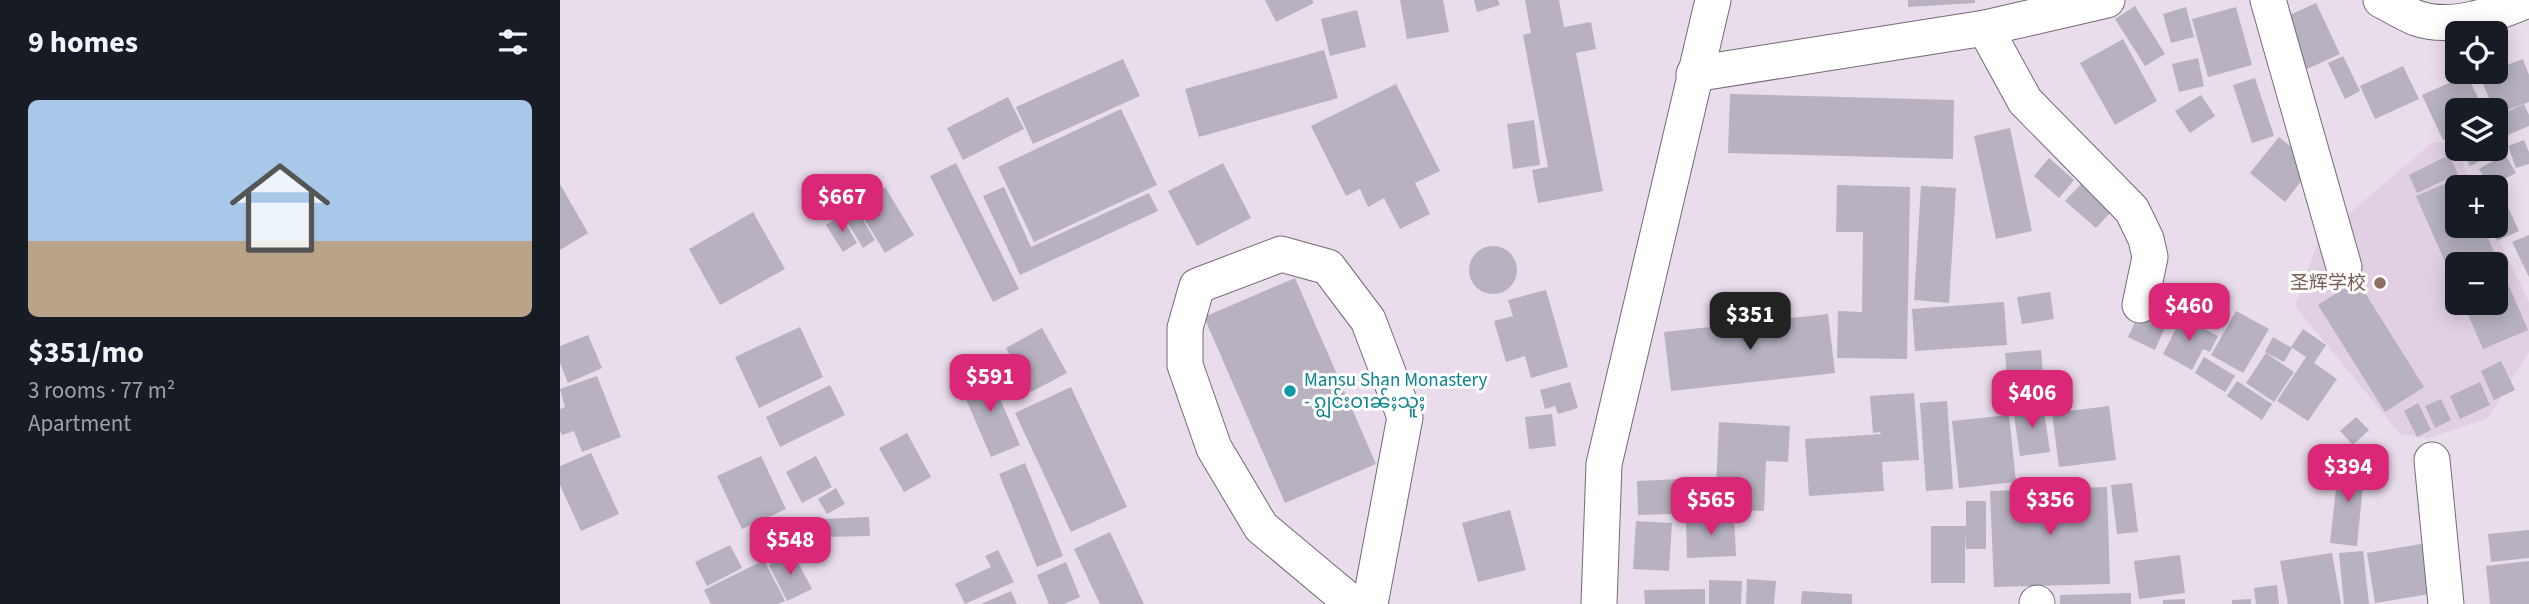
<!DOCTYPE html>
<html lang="en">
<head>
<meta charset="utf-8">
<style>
	:root { --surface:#171b24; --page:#242831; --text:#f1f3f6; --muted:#9ea1a6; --accent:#db2777 }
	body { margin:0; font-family:"Source Sans 3","Noto Sans SC","Noto Sans Myanmar",sans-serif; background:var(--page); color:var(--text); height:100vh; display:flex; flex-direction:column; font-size:26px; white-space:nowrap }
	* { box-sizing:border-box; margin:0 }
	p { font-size:23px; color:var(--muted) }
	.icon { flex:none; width:38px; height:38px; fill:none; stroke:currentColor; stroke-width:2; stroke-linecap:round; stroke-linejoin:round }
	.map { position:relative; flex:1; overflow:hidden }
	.drawer { display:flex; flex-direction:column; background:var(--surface); width:560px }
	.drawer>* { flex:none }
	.controls { position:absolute; left:1885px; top:21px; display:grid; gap:14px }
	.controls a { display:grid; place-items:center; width:63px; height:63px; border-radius:10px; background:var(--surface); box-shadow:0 4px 18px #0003; font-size:35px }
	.price { position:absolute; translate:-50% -60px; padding:0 16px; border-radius:14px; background:var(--accent); color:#fff; font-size:23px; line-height:46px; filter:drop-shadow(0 2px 4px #0008) }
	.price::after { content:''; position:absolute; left:50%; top:42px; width:21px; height:16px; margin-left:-10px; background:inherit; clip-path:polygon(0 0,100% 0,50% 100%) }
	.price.selected { background:#222; color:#fff }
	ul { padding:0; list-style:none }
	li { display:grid; align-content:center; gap:14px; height:371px; padding:0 28px }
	li span { display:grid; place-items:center; height:217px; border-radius:10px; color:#555 }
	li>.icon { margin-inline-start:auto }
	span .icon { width:126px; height:126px; fill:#fffc; stroke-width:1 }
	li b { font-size:30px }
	h2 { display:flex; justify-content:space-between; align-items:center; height:84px; padding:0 28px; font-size:30px }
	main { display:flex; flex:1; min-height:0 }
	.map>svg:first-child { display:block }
</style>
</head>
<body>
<main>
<section class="drawer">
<h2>9 homes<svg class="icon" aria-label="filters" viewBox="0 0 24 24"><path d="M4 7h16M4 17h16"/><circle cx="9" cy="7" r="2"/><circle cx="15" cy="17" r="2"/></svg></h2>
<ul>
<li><span style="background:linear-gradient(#a9c7e8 65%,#b9a48a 0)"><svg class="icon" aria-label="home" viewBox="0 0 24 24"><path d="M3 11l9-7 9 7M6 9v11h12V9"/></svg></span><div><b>$351/mo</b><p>3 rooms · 77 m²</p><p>Apartment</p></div></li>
</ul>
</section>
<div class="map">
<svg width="1969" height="604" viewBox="0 0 1969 604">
	<rect width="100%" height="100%" fill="#e9ddeb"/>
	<path fill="#e1d0e4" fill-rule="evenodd" d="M1873 142 1892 143 1914 187H1897V226H1932L1969 302V352L1928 418 1869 438 1840 434 1735 306 1759 239ZM1897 264H1936V303H1897Z"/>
	<g fill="#b7b1c0">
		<polygon points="705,0 752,0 754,3 716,22"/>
		<polygon points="840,0 883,0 889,32 847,39"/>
		<polygon points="914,0 938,0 940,5 917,12"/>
		<polygon points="965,0 999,0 1004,27 1031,22 1036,49 1016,53 1043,191 978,203 972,170 988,167 963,35 971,33"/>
		<polygon points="1348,0 1415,0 1415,3 1348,7"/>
		<polygon points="1756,3 1780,54 1747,69 1723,18"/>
		<polygon points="1575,6 1605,54 1585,66 1555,19"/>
		<polygon points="1626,7 1634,37 1611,43 1603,14"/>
		<polygon points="1676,7 1692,65 1648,77 1632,19"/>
		<polygon points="797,10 806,47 770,56 761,19"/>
		<polygon points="1563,39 1597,101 1555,125 1520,63"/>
		<polygon points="764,50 778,98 639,137 625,89"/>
		<polygon points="1783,56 1800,91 1785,99 1768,63"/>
		<polygon points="1638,58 1644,86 1619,92 1612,64"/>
		<polygon points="563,59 580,96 473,144 456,107"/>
		<polygon points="1963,59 1969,75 1969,102 1936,114 1919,75 1936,72 1936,69"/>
		<polygon points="1843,66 1859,99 1815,119 1800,86"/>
		<polygon points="1907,75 1924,110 1897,110 1897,134 1883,140 1862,95"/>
		<polygon points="1695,78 1714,136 1692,143 1673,85"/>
		<polygon points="836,84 880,171 855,183 870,214 840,229 824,198 808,207 800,189 786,196 751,126"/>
		<polygon points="1170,94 1394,100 1393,159 1168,153"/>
		<polygon points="1641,95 1655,116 1630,133 1615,111"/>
		<polygon points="448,97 464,129 403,160 387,128"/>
		<polygon points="1964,104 1969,115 1969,126 1943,137 1936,116"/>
		<polygon points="561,109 597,185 474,242 438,167"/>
		<polygon points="974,120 980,165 953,169 947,124"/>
		<polygon points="1450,128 1472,231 1436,239 1414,136"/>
		<polygon points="1936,131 1944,150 1910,166 1902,149 1936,149"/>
		<polygon points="1719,137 1754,165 1725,202 1690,173"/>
		<polygon points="1964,140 1969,152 1969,164 1956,168 1948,146"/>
		<polygon points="1945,154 1956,173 1929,187 1919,169"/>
		<polygon points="1889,155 1898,174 1857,193 1849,175"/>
		<polygon points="1489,158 1514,180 1499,198 1474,176"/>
		<polygon points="396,163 459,289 433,302 370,176"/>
		<polygon points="663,163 691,218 637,246 608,191"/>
		<polygon points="1901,177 1906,187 1897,187 1897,226 1923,226 1968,330 1923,349 1903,303 1936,303 1936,264 1897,264 1897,289 1856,196"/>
		<polygon points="0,184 28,233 0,250"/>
		<polygon points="1521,184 1551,212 1536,228 1505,201"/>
		<polygon points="1277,185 1350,187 1347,359 1277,358 1278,311 1302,312 1303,232 1276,232"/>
		<polygon points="1361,186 1396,188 1389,303 1354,300"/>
		<polygon points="325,187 354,235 325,253 296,205"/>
		<polygon points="444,187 471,247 589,193 598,211 460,275 423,196"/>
		<polygon points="1940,190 1959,231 1937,241 1930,226 1936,226 1936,192"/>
		<polygon points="297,210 315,240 303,248 285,218"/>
		<polygon points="193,212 225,269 160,305 129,249"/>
		<polygon points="281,216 297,243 283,252 266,225"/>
		<polygon points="1969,235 1969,277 1952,242"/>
		<circle cx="933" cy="270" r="24"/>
		<polygon points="735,278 816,464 725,503 644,317"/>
		<polygon points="1797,280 1864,387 1825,412 1758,305"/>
		<polygon points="986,290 1008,367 971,378 965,356 946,362 934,321 953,316 948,300"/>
		<polygon points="1490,292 1494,319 1462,324 1457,297"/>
		<polygon points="1444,302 1447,345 1355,351 1352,309"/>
		<polygon points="1676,311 1709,329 1683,373 1651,355"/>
		<polygon points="1580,312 1606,325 1595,350 1568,337"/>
		<polygon points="1268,314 1275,373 1111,391 1104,332"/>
		<polygon points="1622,317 1658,336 1650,352 1643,349 1632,370 1603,354"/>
		<polygon points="240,327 263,377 199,408 175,357"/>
		<polygon points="482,328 507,373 471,392 446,348"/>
		<polygon points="1743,329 1766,345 1754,363 1777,379 1748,421 1717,401 1746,357 1731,347"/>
		<polygon points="28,335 42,368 8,383 0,363 0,346"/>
		<polygon points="1713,337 1732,348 1724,362 1705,352"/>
		<polygon points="1481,350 1485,400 1449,403 1445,353"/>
		<polygon points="1706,353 1734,372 1714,402 1686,383"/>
		<polygon points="1644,357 1675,376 1665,392 1635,373"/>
		<polygon points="1941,361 1955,390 1934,400 1921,371"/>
		<polygon points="428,371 460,445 431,457 399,383"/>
		<polygon points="37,376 61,437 22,452 14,431 2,435 0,431 0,409 5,407 0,389"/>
		<polygon points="1677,381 1712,404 1702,420 1667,396"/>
		<polygon points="1010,382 1018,408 998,414 995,406 985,409 980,390"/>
		<polygon points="1920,382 1930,405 1900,419 1890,396"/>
		<polygon points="270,385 285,415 220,447 206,417"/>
		<polygon points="511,387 567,507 511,532 455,413"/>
		<polygon points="1354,393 1359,460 1322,462 1324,491 1249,496 1245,439 1321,434 1320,432 1313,433 1310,396"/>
		<polygon points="1881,399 1891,420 1875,428 1865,406"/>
		<polygon points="1387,401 1393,489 1366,491 1360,403"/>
		<polygon points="1858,403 1871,430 1857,437 1844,411"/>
		<polygon points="1483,404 1490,452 1460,456 1453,408"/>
		<polygon points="1549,406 1556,460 1499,467 1492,413"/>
		<polygon points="992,414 996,446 969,449 965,417"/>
		<polygon points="1449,415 1456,482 1399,488 1392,421"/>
		<polygon points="1796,417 1809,430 1793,445 1780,431"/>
		<polygon points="1159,422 1230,426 1228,462 1206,461 1204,511 1155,509"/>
		<polygon points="347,433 371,477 344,492 319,448"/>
		<polygon points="31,453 59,514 21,531 0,485 0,466"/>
		<polygon points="201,456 226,509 182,529 157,476"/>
		<polygon points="256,456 272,487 242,503 226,472"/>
		<polygon points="1779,461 1805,464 1797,546 1770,543"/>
		<polygon points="465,463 503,556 477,567 439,474"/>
		<polygon points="1144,478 1145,513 1078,515 1077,481"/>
		<polygon points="1572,483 1578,532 1557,534 1551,485"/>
		<polygon points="1547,487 1550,584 1434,587 1430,491"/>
		<polygon points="276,488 285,504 267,514 258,499"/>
		<polygon points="1406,501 1426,501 1426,549 1406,549 1405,532 1405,583 1371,583 1371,526 1406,526"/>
		<polygon points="950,510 966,570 918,582 902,523"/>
		<polygon points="1174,516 1176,556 1127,558 1126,518"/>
		<polygon points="309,517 310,536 262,537 262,519"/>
		<polygon points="1076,521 1112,523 1109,571 1073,569"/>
		<polygon points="1969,530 1969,558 1931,562 1928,534"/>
		<polygon points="550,532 584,604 540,604 514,549"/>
		<polygon points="1867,543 1876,593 1815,603 1807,553"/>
		<polygon points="170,545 182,568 147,586 135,562"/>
		<polygon points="438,550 454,582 405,604 395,584 431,567 425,556"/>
		<polygon points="1803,551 1809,604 1784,604 1779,553"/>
		<polygon points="233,553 252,589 227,601 209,565"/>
		<polygon points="1772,553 1781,604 1728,604 1720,561"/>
		<polygon points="1620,555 1625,593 1579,599 1574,561"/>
		<polygon points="204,560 225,601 218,604 151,604 144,590"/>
		<polygon points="1969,561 1969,604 1930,604 1926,566"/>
		<polygon points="506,562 520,597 504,604 489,604 477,575"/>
		<polygon points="1187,579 1216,581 1214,604 1186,604"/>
		<polygon points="1149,580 1182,581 1181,604 1149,604"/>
		<polygon points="1717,585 1719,604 1696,604 1694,588"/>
		<polygon points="1145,589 1145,604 1085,604 1084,590"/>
		<polygon points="451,591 457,604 421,604"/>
		<polygon points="1242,591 1292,594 1292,604 1241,604"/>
		<polygon points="1571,593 1571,604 1500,604 1500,595"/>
		<polygon points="1625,599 1625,604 1603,604 1603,600"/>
		<polygon points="1691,599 1691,604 1672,604 1672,600"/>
	</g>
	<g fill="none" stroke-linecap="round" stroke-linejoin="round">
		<g stroke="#746a75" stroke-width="37">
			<g id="minor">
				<polyline points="1708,0 1784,267"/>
				<path d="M1821 0C1833 6 1844 13 1856 18 1893 31 1934 14 1968 0"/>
				<polyline points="1425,28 1465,101 1572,210 1586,239 1590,257 1580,305"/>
				<polyline points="1134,74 1425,28 1547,0"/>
				<polyline points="1872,460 1886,604"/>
				<polyline points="1477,603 1477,604"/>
				<polyline points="793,604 701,527 654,448 625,365 625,328 637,286 721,254 768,267 808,320 845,417 810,604"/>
				<polyline points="1039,604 1044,464 1153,0"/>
			</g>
		</g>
		<use href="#minor" stroke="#fff" stroke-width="35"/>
	</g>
	<circle fill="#8d6e63" stroke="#fff" stroke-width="2.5" cx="1820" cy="283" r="7"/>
	<circle fill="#0f9aa8" stroke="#fff" stroke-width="2.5" cx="730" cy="391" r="7"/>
	<g text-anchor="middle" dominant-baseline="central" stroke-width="6" stroke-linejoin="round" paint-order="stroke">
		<g font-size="19" fill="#785e54" stroke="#fff" text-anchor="end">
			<text x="1806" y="283">圣辉学校</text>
		</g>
		<g font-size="19" fill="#0d838f" stroke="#fff" text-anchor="start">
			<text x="744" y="380">Mansu Shan Monastery<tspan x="744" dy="22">- ၵျွင်းဝၢၼ်ႈသူႈ</tspan></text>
		</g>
	</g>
</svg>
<div class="controls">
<a><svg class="icon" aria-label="locate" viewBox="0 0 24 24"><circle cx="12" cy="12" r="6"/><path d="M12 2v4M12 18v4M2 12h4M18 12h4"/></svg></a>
<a><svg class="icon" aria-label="layers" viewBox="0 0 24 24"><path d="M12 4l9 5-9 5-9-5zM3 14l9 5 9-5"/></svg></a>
<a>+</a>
<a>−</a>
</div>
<b class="price" style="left:282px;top:234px">$667</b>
<b class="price" style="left:1629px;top:343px">$460</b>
<b class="price selected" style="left:1190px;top:352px">$351</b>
<b class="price" style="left:430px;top:414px">$591</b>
<b class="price" style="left:1472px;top:430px">$406</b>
<b class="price" style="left:1788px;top:504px">$394</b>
<b class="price" style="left:1151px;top:537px">$565</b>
<b class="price" style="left:1490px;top:537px">$356</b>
<b class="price" style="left:230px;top:577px">$548</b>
</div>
</main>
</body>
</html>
